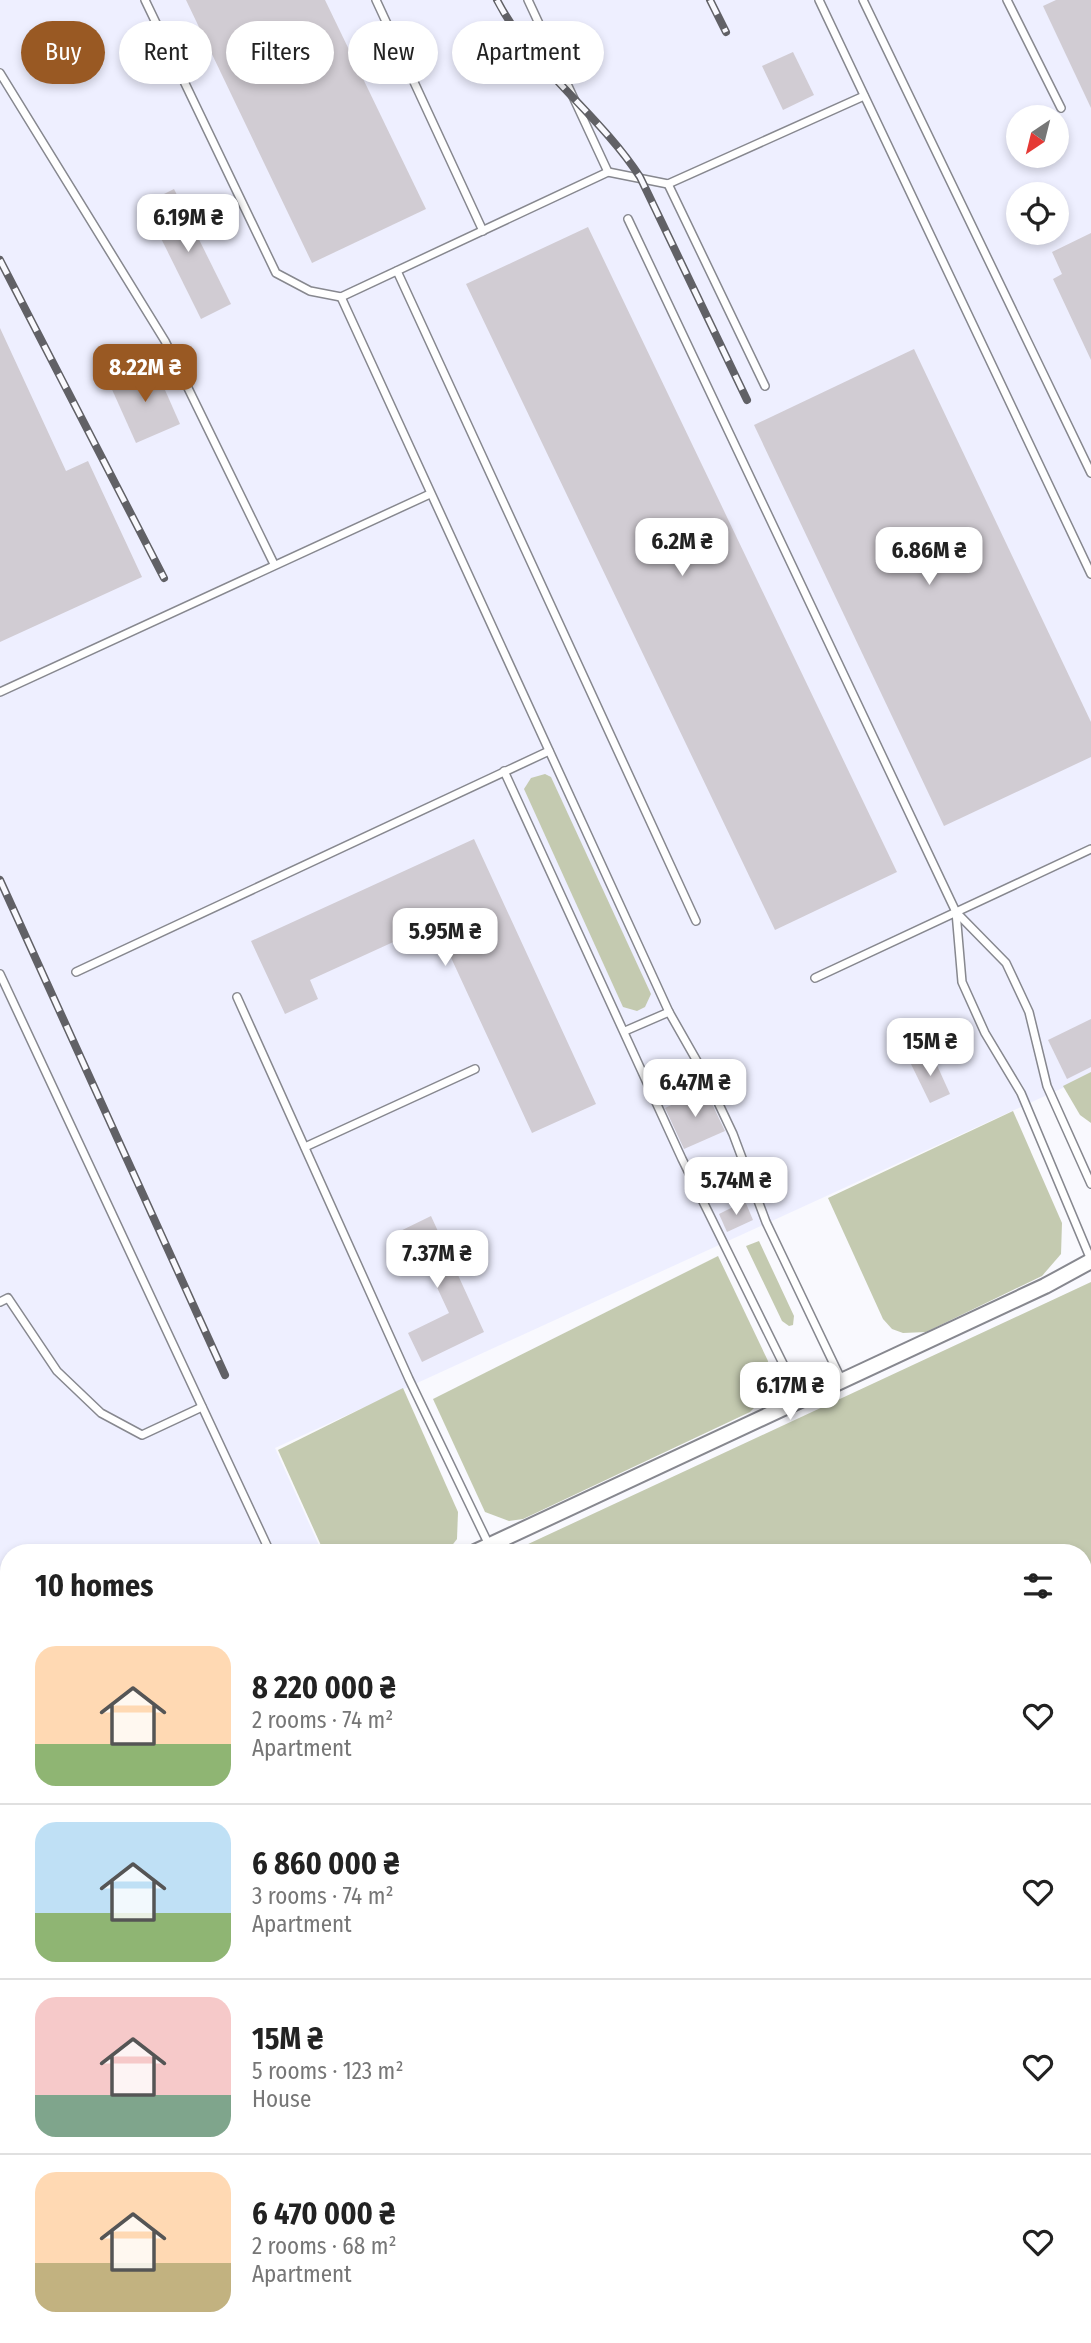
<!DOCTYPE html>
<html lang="en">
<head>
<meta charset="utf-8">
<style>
	:root { --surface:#fff; --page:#f6f6f6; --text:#222; --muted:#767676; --line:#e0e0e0; --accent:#995923 }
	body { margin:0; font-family:"Fira Sans Condensed",sans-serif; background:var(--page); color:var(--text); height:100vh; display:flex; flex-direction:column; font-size:26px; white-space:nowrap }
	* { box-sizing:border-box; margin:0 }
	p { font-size:23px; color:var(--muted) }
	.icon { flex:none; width:38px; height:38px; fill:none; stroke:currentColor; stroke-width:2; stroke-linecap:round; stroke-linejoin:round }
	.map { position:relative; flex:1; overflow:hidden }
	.sheet { position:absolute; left:0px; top:1544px; width:1092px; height:800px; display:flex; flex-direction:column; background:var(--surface); border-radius:28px 28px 0 0; box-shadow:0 4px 10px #0003 }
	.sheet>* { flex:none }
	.hud { position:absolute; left:21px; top:21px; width:700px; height:63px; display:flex; gap:14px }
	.needle { width:46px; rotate:215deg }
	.fabs { position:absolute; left:1006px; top:105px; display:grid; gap:14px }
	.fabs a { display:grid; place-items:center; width:63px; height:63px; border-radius:50%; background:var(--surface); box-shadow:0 4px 10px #0003; font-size:35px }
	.price { position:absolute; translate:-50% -60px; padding:0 16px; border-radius:14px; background:#fff; color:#222; font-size:23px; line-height:46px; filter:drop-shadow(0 2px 4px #0008) }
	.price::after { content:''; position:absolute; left:50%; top:42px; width:21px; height:16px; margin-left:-10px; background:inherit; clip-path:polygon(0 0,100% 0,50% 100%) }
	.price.current { background:var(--accent); color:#fff }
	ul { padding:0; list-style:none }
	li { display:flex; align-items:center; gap:21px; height:175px; padding:0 35px }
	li+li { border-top:2px solid var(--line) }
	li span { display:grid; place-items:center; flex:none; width:196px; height:140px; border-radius:21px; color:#555 }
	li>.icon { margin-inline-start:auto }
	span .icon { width:84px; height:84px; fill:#fffc; stroke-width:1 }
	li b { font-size:30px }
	h2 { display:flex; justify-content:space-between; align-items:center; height:84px; padding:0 35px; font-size:30px }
	.tag { padding:0 24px; border-radius:32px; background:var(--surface); box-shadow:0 4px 10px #0003; font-size:24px; line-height:63px }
	.tag.current { background:var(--accent); color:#fff }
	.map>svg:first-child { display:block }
</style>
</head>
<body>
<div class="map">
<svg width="1091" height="2343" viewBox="0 0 1091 2343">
	<rect width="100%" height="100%" fill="#f9f9fe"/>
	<path fill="#eeefff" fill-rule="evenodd" d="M0 0H1091V1075L275 1448 322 1552H9V1744L0 1749ZM1018 117H1057V156H1018ZM1018 194H1057V233H1018Z"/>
	<g fill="#c4cab0">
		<polygon points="545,774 551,777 651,994 645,1007 637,1011 623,1007 524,789 531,778"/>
		<polygon points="1091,1072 1091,1123 1080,1115 1063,1086"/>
		<polygon points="1013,1111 1062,1223 1061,1254 1042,1276 926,1332 903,1333 892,1329 883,1319 828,1198"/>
		<polygon points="759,1241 794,1316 793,1325 789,1326 782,1321 746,1246"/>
		<path d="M718 1256 768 1361C771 1384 767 1396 750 1412L523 1519 509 1521 485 1512 433 1399Z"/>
		<polygon points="1091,1282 1091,1928 1083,1925 1083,1552 511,1552"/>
		<polygon points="403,1388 458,1512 457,1539 447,1552 324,1552 278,1450"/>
		<polygon points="9,1788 9,2165 0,2167 0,1792"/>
		<polygon points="1083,2003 1091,2012 1091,2194 1083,2205"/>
		<polygon points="331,2335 990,2335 984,2343 342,2343"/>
	</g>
	<g fill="#d1ccd3">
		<polygon points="186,0 325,0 426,209 312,263"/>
		<polygon points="1056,0 1091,0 1091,108 1043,6"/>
		<polygon points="793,52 814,95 783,110 762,66"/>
		<polygon points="174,189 231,304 201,319 144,204"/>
		<polygon points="588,227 897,872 775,930 466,284"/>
		<polygon points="1091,233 1091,360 1053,279 1062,274 1052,252"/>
		<polygon points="0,328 66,471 88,461 142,577 0,642"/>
		<polygon points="914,349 1091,722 1091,757 944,826 754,425"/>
		<polygon points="154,365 180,424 136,443 110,385"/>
		<polygon points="474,839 596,1104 532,1133 435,923 310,980 318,999 285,1014 251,941"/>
		<polygon points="1091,1019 1091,1067 1067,1079 1048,1040"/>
		<polygon points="931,1052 950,1094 930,1103 910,1062"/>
		<polygon points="705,1089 725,1131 684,1149 665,1108"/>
		<polygon points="745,1201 753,1220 727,1232 719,1214"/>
		<polygon points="431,1216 484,1332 422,1362 408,1333 449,1313 426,1264 407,1274 388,1237"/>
	</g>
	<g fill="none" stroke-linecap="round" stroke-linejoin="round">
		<g stroke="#87888f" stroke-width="10">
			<g id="lane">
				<polyline points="145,0 276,273 310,291 341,297 608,172 668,184 864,96"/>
				<polyline points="376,0 483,231"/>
				<polyline points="528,0 608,172"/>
				<polyline points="819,0 1091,574"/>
				<polyline points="863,0 1091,473"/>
				<polyline points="1007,0 1061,108"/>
				<polyline points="0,73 165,341 274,564"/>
				<polyline points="668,184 765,386"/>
				<polyline points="628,219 956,912 1006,963 1029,1012 1047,1086 1091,1184"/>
				<polyline points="397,271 696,921"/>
				<polyline points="341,297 669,1012 706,1077 733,1134 766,1222 841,1379"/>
				<polyline points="0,692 430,494"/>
				<polyline points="504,771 682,1159 800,1398"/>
				<polyline points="956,912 962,982 985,1033 1021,1093 1091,1260"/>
				<polyline points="76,972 549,751"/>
				<polyline points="0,974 270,1552"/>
				<polyline points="815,978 1091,849"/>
				<polyline points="237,997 409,1379 489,1545"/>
				<polyline points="625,1031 669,1012"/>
				<polyline points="305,1147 475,1069"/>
				<polyline points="0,1302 8,1298 57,1371 101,1413 142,1435 202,1407"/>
				<polyline points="1083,1936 1091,1939"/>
			</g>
		</g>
		<g stroke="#87888f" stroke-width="18">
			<g id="street">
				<polyline points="475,1552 1045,1286 1091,1261"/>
				<polyline points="0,1772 9,1768"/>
			</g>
		</g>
		<g stroke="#9a9a9e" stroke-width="3.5" stroke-dasharray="5 5" stroke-linecap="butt">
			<polyline points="1083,2246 1091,2235"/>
			<polyline points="1015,2343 1021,2334"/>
		</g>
		<use href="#lane" stroke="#fff" stroke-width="7"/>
		<use href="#street" stroke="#fff" stroke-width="14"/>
		<g stroke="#616166" stroke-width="8">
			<g id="rail">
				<path d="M497 0C532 68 599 114 640 177L747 400"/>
				<polyline points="710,0 726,32"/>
				<polyline points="0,260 164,578"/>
				<polyline points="0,880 225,1375"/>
				<polyline points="1083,2326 1091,2315"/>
				<polyline points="1071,2343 1077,2334"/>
				<polyline points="1085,2343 1091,2335"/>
			</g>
		</g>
		<use href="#rail" stroke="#f9f9fe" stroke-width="5" stroke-dasharray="16" stroke-linecap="butt"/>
	</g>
</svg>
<div class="fabs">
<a><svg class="needle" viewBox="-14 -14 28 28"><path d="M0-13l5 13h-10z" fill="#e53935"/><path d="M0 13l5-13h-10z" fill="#767676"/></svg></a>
<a><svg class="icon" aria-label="locate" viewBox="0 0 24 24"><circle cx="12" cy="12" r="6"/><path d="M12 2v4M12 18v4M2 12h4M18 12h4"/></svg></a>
</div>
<b class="price" style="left:188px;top:254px">6.19M ₴</b>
<b class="price current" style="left:145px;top:404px">8.22M ₴</b>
<b class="price" style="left:682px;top:578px">6.2M ₴</b>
<b class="price" style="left:929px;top:587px">6.86M ₴</b>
<b class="price" style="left:445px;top:968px">5.95M ₴</b>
<b class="price" style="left:930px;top:1078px">15M ₴</b>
<b class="price" style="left:695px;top:1119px">6.47M ₴</b>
<b class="price" style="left:736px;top:1217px">5.74M ₴</b>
<b class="price" style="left:437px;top:1290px">7.37M ₴</b>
<b class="price" style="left:790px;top:1422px">6.17M ₴</b>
<div class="hud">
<a class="tag current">Buy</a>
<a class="tag">Rent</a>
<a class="tag">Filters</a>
<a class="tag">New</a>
<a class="tag">Apartment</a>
</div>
<section class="sheet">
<h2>10 homes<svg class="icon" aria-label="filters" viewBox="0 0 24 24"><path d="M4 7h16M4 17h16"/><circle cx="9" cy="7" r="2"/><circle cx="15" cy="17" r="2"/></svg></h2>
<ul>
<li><span style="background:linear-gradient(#ffd9b3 70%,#8fb573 0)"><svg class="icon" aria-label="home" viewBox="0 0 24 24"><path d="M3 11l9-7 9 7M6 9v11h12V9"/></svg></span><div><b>8 220 000 ₴</b><p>2 rooms · 74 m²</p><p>Apartment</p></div><svg class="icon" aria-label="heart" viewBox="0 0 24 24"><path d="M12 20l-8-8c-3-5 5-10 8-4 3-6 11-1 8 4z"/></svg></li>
<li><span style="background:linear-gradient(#bfe0f5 65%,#8fb573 0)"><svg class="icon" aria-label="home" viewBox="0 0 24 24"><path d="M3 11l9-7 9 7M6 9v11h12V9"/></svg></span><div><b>6 860 000 ₴</b><p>3 rooms · 74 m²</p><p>Apartment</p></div><svg class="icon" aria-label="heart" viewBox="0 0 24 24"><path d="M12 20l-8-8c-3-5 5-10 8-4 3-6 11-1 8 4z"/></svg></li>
<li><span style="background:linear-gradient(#f6c9c9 70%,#7fa58c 0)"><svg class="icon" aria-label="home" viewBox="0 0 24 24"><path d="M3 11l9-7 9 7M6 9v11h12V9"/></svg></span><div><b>15M ₴</b><p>5 rooms · 123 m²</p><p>House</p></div><svg class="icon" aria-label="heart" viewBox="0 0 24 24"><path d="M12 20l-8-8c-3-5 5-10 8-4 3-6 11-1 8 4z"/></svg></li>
<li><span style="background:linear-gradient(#ffd9b3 65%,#c2b280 0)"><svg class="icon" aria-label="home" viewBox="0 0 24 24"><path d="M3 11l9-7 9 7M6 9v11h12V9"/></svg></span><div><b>6 470 000 ₴</b><p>2 rooms · 68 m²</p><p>Apartment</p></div><svg class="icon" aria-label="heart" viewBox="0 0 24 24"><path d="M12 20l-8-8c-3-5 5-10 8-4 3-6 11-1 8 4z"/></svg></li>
</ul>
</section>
</div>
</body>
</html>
